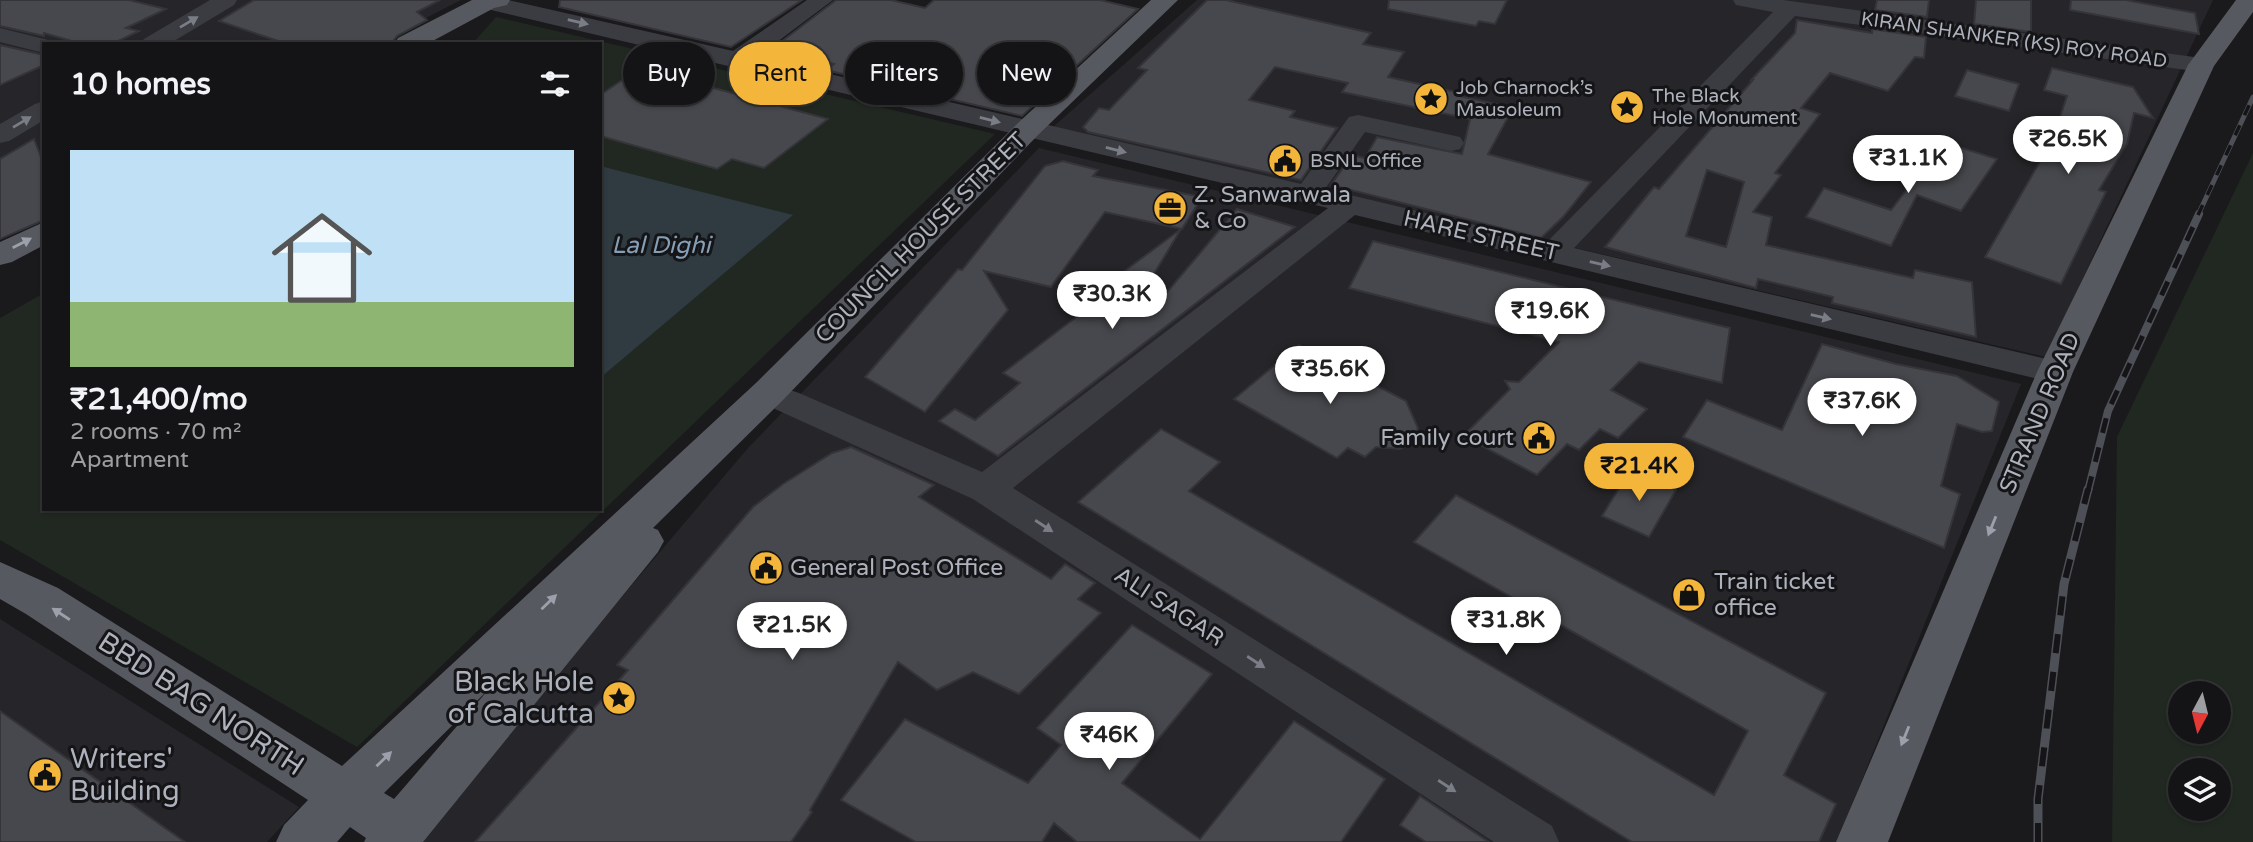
<!DOCTYPE html>
<html lang="en">
<head>
<meta charset="utf-8">
<style>
	:root { --surface:#141416; --page:#1d1d1f; --text:#f1f3f6; --muted:#9d9ea1; --line:#333335; --accent:#f4b53b }
	body { margin:0; font-family:"Varela Round",sans-serif; background:var(--page); color:var(--text); height:100vh; display:flex; flex-direction:column; font-size:26px; white-space:nowrap }
	* { box-sizing:border-box; margin:0 }
	p { font-size:23px; color:var(--muted) }
	.icon { flex:none; width:38px; height:38px; fill:none; stroke:currentColor; stroke-width:2; stroke-linecap:round; stroke-linejoin:round }
	.map { position:relative; flex:1; overflow:hidden }
	.sheet { position:absolute; left:42px; top:42px; width:560px; height:469px; display:flex; flex-direction:column; background:var(--surface); border-radius:0px; box-shadow:0 2px 5px #0004,0 0 0 2px var(--line) }
	.sheet>* { flex:none }
	.banner { position:absolute; left:623px; top:42px; width:665px; height:63px; display:flex; gap:14px }
	.needle { width:46px; rotate:187deg }
	.buttons { position:absolute; left:2168px; top:681px; display:grid; gap:14px }
	.buttons a { display:grid; place-items:center; width:63px; height:63px; border-radius:50%; background:var(--surface); box-shadow:0 2px 5px #0004,0 0 0 2px var(--line); font-size:35px }
	.price { position:absolute; translate:-50% -60px; padding:0 16px; border-radius:24px; background:#fff; color:#222; font-size:23px; line-height:46px; filter:drop-shadow(0 2px 4px #0008) }
	.price::after { content:''; position:absolute; left:50%; top:42px; width:21px; height:16px; margin-left:-10px; background:inherit; clip-path:polygon(0 0,100% 0,50% 100%) }
	.price.selected { background:var(--accent); color:#111 }
	ul { padding:0; list-style:none }
	li { display:grid; align-content:center; gap:14px; height:371px; padding:0 28px }
	li+li { border-top:2px solid var(--line) }
	li span { display:grid; place-items:center; height:217px; border-radius:0px; color:#555 }
	li>.icon { margin-inline-start:auto }
	span .icon { width:126px; height:126px; fill:#fffc; stroke-width:1 }
	li b { font-size:30px }
	h2 { display:flex; justify-content:space-between; align-items:center; height:84px; padding:0 28px; font-size:30px }
	.tag { padding:0 24px; border-radius:32px; background:var(--surface); box-shadow:0 2px 5px #0004,0 0 0 2px var(--line); font-size:24px; line-height:63px }
	.tag.selected { background:var(--accent); color:#111 }
	.map>svg:first-child { display:block }
</style>
</head>
<body>
<div class="map">
<svg width="2253" height="842" viewBox="0 0 2253 842">
	<rect width="100%" height="100%" fill="#1a1a1d"/>
	<g fill="#26262a">
		<polygon points="0,0 461,0 375,44 44,44 44,214 0,236"/>
		<polygon points="1197,0 2213,0 2046,357 1053,127"/>
		<polygon points="1039,148 2021,384 1837,842 414,842 748,448"/>
		<polygon points="0,619 299,807 267,842 0,842"/>
	</g>
	<g fill="#202821" fill-rule="evenodd">
		<polygon points="496,17 995,134 357,747 0,540 0,318 44,293 44,509 600,509 600,44 472,44"/>
		<path d="M2253 153V842H2112L2117 437ZM2180 693H2219V732H2180ZM2180 770H2219V808H2180Z"/>
	</g>
	<polygon fill="#303a41" points="600,166 793,215 600,378"/>
	<g fill="#47484d" stroke="#343439" stroke-width="2" fill-rule="evenodd">
		<polygon points="0,0 129,0 166,9 126,28 139,31 112,44 82,44 44,33 44,36 0,26"/>
		<polygon points="254,0 440,0 417,12 427,20 397,36 391,44 287,44 219,21"/>
		<polygon points="560,0 802,0 731,47 559,7"/>
		<polygon points="836,0 891,0 925,8 934,0 1100,0 1138,9 1022,116 826,70 834,64 773,48"/>
		<polygon points="1207,0 1226,0 1371,33 1363,44 1404,52 1388,77 1456,92 1455,95 1513,108 1488,154 1591,182 1563,217 1541,238 1331,185 1352,155 1365,158 1377,137 1462,154 1470,119 1342,92 1348,83 1275,67 1249,100 1295,111 1290,117 1337,128 1301,180 1088,132 1083,127 1099,108 1109,110 1147,70 1138,68"/>
		<polygon points="1389,0 1507,0 1495,24 1479,21 1476,26 1388,9"/>
		<polygon points="1877,0 1929,0 1927,17 1875,10"/>
		<polygon points="1976,0 2031,0 2031,32 1974,24"/>
		<polygon points="2071,0 2126,0 2195,13 2199,34 2070,10"/>
		<path d="M1797 20 1872 33V29L1926 37 1924 58 1915 57 1888 91 1830 73 1801 108 1820 114 1775 173 1781 175 1753 212 1772 217 1766 245 1913 278 1915 270 1972 282 1976 337 1832 303 1833 297 1758 279 1756 288 1605 247 1654 187 1659 189 1753 80H1751L1795 33ZM1707 170 1744 182 1726 247 1686 236Z"/>
		<polygon points="0,45 44,55 44,65 0,85"/>
		<polygon points="640,68 828,119 764,168 732,159 717,169 600,136 600,95"/>
		<polygon points="2052,68 2133,87 2153,118 2134,113 2127,144 2099,190 2106,192 2061,284 1985,257 2042,158 2033,155 2060,117 2067,96 2044,90"/>
		<polygon points="1967,70 2019,84 2009,111 1955,96"/>
		<polygon points="34,139 44,165 44,220 0,239 0,159"/>
		<polygon points="1943,142 1997,159 1961,211 1917,195 1891,246 1806,217 1824,188 1891,210"/>
		<polygon points="1063,161 1098,170 1093,176 1202,197 1182,229 1105,212 1051,287 984,271 1008,310 925,412 865,377 958,269 962,270 1045,166"/>
		<polygon points="1237,209 1295,227 998,456 939,421 955,409 975,420 1020,383 1003,373 1088,308 1080,304 1181,229 1143,292 1158,303"/>
		<polygon points="1373,241 1730,328 1722,383 1639,362 1611,390 1647,409 1618,438 1600,429 1579,450 1567,444 1537,475 1463,436 1510,389 1505,381 1519,382 1559,342 1349,288"/>
		<polygon points="1822,344 1896,364 1957,376 1999,402 1992,431 1982,432 1957,424 1941,486 1960,494 1944,548 1683,437 1707,400 1782,430"/>
		<polygon points="1299,345 1406,401 1418,428 1413,442 1400,449 1376,447 1365,457 1348,448 1337,458 1234,399"/>
		<polygon points="1161,429 1220,462 1189,491 1714,795 1748,731 1414,542 1456,495 1826,693 1784,775 1836,804 1819,842 1632,842 1078,502"/>
		<polygon points="851,447 934,485 919,497 1051,579 1065,564 1095,583 1078,599 1101,613 1019,694 973,672 937,690 898,662 810,810 812,812 791,842 475,842 628,670 617,665 753,507 783,484 832,453"/>
		<polygon points="1630,470 1676,490 1649,537 1602,516"/>
		<polygon points="1132,625 1212,674 1122,783 1200,839 1294,721 1385,779 1341,842 1077,842 1054,823 1042,842 916,842 841,800 905,719 1028,783 1061,745 1037,728"/>
		<polygon points="0,711 185,842 0,842"/>
		<polygon points="1420,796 1489,842 1426,842 1400,825"/>
	</g>
	<g fill="none" stroke-linecap="round" stroke-linejoin="round">
		<g fill="#3b3c42" fill-rule="evenodd">
			<polygon points="210,0 237,0 234,5 169,44 140,44 144,39"/>
			<polygon points="477,0 508,0 733,51 807,0 833,0 757,57 1301,184 1349,117 1358,115 1451,135 1460,137 1464,143 1460,149 1451,151 1365,132 1325,189 1547,242 1773,12 1736,5 1733,0 1783,0 2201,58 2210,60 2213,65 2210,70 2201,72 1795,16 1574,248 2055,361 2067,364 2072,372 2067,380 2055,383 1355,215 1013,488 1552,826 1559,842 1494,842 973,499 775,409 770,401 775,393 787,389 799,393 982,472 1328,208 487,9 479,7"/>
			<polygon points="0,28 52,41 54,44 44,44 44,53 0,42"/>
			<polygon points="44,101 44,120 9,141 0,143 0,124 35,104"/>
		</g>
		<g fill="#575961" fill-rule="evenodd">
			<polygon points="472,0 510,0 507,5 494,8 427,44 394,44 398,38"/>
			<path d="M1151 0H1178L1038 135 783 400 653 528 658 530 664 541 658 552 423 842H364L366 838 350 827 337 842H276L284 825 308 800 26 614 0 599V562L58 588 342 766 757 382 1018 123ZM489 689 394 799 384 793Z"/>
			<polygon points="2236,0 2253,0 2253,12 2214,66 2073,372 1888,842 1836,842 2037,372 2188,65"/>
			<polygon points="44,222 44,245 12,262 0,265 0,242"/>
		</g>
		<g stroke="#4e5057" stroke-width="5">
			<polyline id="rail-far2" points="2198,215 2253,97"/>
		</g>
		<g stroke="#4e5057" stroke-width="8">
			<polyline id="rail-far1" points="2088,491 2108,411 2199,214"/>
		</g>
		<g stroke="#4e5057" stroke-width="9">
			<polyline id="rail" points="2038,842 2038,799 2064,584 2088,489"/>
		</g>
		<use href="#rail-far2" stroke="#151518" stroke-width="3.5" stroke-dasharray="11" stroke-linecap="butt"/>
		<use href="#rail-far1" stroke="#151518" stroke-width="5" stroke-dasharray="15" stroke-linecap="butt"/>
		<use href="#rail" stroke="#151518" stroke-width="6" stroke-dasharray="19" stroke-linecap="butt"/>
	</g>
	<defs><path id="oneway-solid" d="M-6-.8H1V-3.2L6.5 0L1 3.2V.8H-6Z" transform="scale(1.75)"/></defs>
	<g fill="#7a7d85">
		<use href="#oneway-solid" transform="translate(189 22) rotate(-31)"/>
		<use href="#oneway-solid" transform="translate(578 22) rotate(13)"/>
		<use href="#oneway-solid" transform="translate(990 120) rotate(14)"/>
		<use href="#oneway-solid" transform="translate(22 122) rotate(-31)"/>
		<use href="#oneway-solid" transform="translate(1116 150) rotate(14)"/>
		<use href="#oneway-solid" transform="translate(1600 264) rotate(13)"/>
		<use href="#oneway-solid" transform="translate(1821 317) rotate(13)"/>
		<use href="#oneway-solid" transform="translate(1044 526) rotate(33)"/>
		<use href="#oneway-solid" transform="translate(1256 662) rotate(33)"/>
		<use href="#oneway-solid" transform="translate(1447 786) rotate(33)"/>
	</g>
	<g fill="#9ca0aa">
		<use href="#oneway-solid" transform="translate(22 243) rotate(-27)"/>
		<use href="#oneway-solid" transform="translate(1992 526) rotate(112)"/>
		<use href="#oneway-solid" transform="translate(549 602) rotate(-44)"/>
		<use href="#oneway-solid" transform="translate(61 614) rotate(-147)"/>
		<use href="#oneway-solid" transform="translate(1905 736) rotate(112)"/>
		<use href="#oneway-solid" transform="translate(384 759) rotate(-44)"/>
	</g>
	<defs>
		<g id="sight-disc" transform="scale(1.75)"><circle r="9.5" fill="#f4b53b" stroke="#151518"/><path d="M0-6L1.8-2.2L6-1.7L2.9 1.2L3.7 5.4L0 3.3L-3.7 5.4L-2.9 1.2L-6-1.7L-1.8-2.2Z" fill="#111"/></g>
		<g id="civic-disc" transform="scale(1.75)"><circle r="9.5" fill="#f4b53b" stroke="#151518"/><path d="M-.6-6.5H3V-4.5H.6V-3L4-1V1h2V6H-6V1h2V-1L-.6-3ZM-1.2 2.5V6h2.4V2.5Z" fill="#111"/></g>
		<g id="office-disc" transform="scale(1.75)"><circle r="9.5" fill="#f4b53b" stroke="#151518"/><path d="M-6-3h4V-5.5h4V-3h4V5H-6ZM-1-4.5V-3h2v-1.5ZM-6 0V1H6V0Z" fill="#111"/></g>
		<g id="shop-disc" transform="scale(1.75)"><circle r="9.5" fill="#f4b53b" stroke="#151518"/><path d="M-5-2.5h2.3a2.7 3.5 0 0 1 5.4 0H5L5.5 6h-11ZM-1.5-2.5h3a1.5 2.3 0 0 0-3 0Z" fill="#111"/></g>
	</defs>
	<g fill-rule="evenodd">
		<use href="#sight-disc" x="1431" y="99"/>
		<use href="#sight-disc" x="1627" y="107"/>
		<use href="#civic-disc" x="1285" y="161"/>
		<use href="#office-disc" x="1170" y="208"/>
		<use href="#civic-disc" x="1539" y="438"/>
		<use href="#civic-disc" x="766" y="568"/>
		<use href="#shop-disc" x="1689" y="595"/>
		<use href="#sight-disc" x="619" y="698"/>
		<use href="#civic-disc" x="45" y="775"/>
	</g>
	<g text-anchor="middle" dominant-baseline="central" stroke-width="6" stroke-linejoin="round" paint-order="stroke">
		<g font-size="19" fill="#adb2bc" stroke="#151518">
			<text transform="translate(2014 40) rotate(8)">KIRAN SHANKER (KS) ROY ROAD</text>
		</g>
		<g font-size="19" fill="#adb2bc" stroke="#151518" text-anchor="start">
			<text x="1456" y="88">Job Charnock’s<tspan x="1456" dy="22">Mausoleum</tspan></text>
			<text x="1652" y="96">The Black<tspan x="1652" dy="22">Hole Monument</tspan></text>
			<text x="1310" y="161">BSNL Office</text>
		</g>
		<g font-size="23" fill="#adb2bc" stroke="#151518" text-anchor="start">
			<text x="1194" y="195">Z. Sanwarwala<tspan x="1194" dy="26">&amp; Co</tspan></text>
			<text x="1514" y="438" text-anchor="end">Family court</text>
			<text x="790" y="568">General Post Office</text>
			<text x="1714" y="582">Train ticket<tspan x="1714" dy="26">office</tspan></text>
		</g>
		<g font-size="23" fill="#adb2bc" stroke="#151518">
			<text transform="translate(1481 236) rotate(13)">HARE STREET</text>
			<text transform="translate(921 238) rotate(-45)">COUNCIL HOUSE STREET</text>
			<text transform="translate(2040 413) rotate(-67)">STRAND ROAD</text>
			<text transform="translate(1169 607) rotate(33)">ALI SAGAR</text>
		</g>
		<g font-size="24" font-style="italic" fill="#849fb7" stroke="#151518">
			<text x="661" y="245">Lal Dighi</text>
		</g>
		<g font-size="28" fill="#adb2bc" stroke="#151518" text-anchor="end">
			<text x="594" y="682">Black Hole<tspan x="594" dy="32">of Calcutta</tspan></text>
			<text x="70" y="759" text-anchor="start">Writers'<tspan x="70" dy="32">Building</tspan></text>
		</g>
		<g font-size="28" fill="#adb2bc" stroke="#151518">
			<text transform="translate(201 704) rotate(33)">BBD BAG NORTH</text>
		</g>
	</g>
</svg>
<div class="buttons">
<a><svg class="needle" viewBox="-14 -14 28 28"><path d="M0-13l5 13h-10z" fill="#e53935"/><path d="M0 13l5-13h-10z" fill="#9d9ea1"/></svg></a>
<a><svg class="icon" aria-label="layers" viewBox="0 0 24 24"><path d="M12 4l9 5-9 5-9-5zM3 14l9 5 9-5"/></svg></a>
</div>
<b class="price" style="left:2068px;top:176px">₹26.5K</b>
<b class="price" style="left:1908px;top:195px">₹31.1K</b>
<b class="price" style="left:1112px;top:331px">₹30.3K</b>
<b class="price" style="left:1550px;top:348px">₹19.6K</b>
<b class="price" style="left:1330px;top:406px">₹35.6K</b>
<b class="price" style="left:1862px;top:438px">₹37.6K</b>
<b class="price selected" style="left:1639px;top:503px">₹21.4K</b>
<b class="price" style="left:1506px;top:657px">₹31.8K</b>
<b class="price" style="left:792px;top:662px">₹21.5K</b>
<b class="price" style="left:1109px;top:772px">₹46K</b>
<div class="banner">
<a class="tag">Buy</a>
<a class="tag selected">Rent</a>
<a class="tag">Filters</a>
<a class="tag">New</a>
</div>
<section class="sheet">
<h2>10 homes<svg class="icon" aria-label="filters" viewBox="0 0 24 24"><path d="M4 7h16M4 17h16"/><circle cx="9" cy="7" r="2"/><circle cx="15" cy="17" r="2"/></svg></h2>
<ul>
<li><span style="background:linear-gradient(#bfe0f5 70%,#8fb573 0)"><svg class="icon" aria-label="home" viewBox="0 0 24 24"><path d="M3 11l9-7 9 7M6 9v11h12V9"/></svg></span><div><b>₹21,400/mo</b><p>2 rooms · 70 m²</p><p>Apartment</p></div></li>
</ul>
</section>
</div>
</body>
</html>
